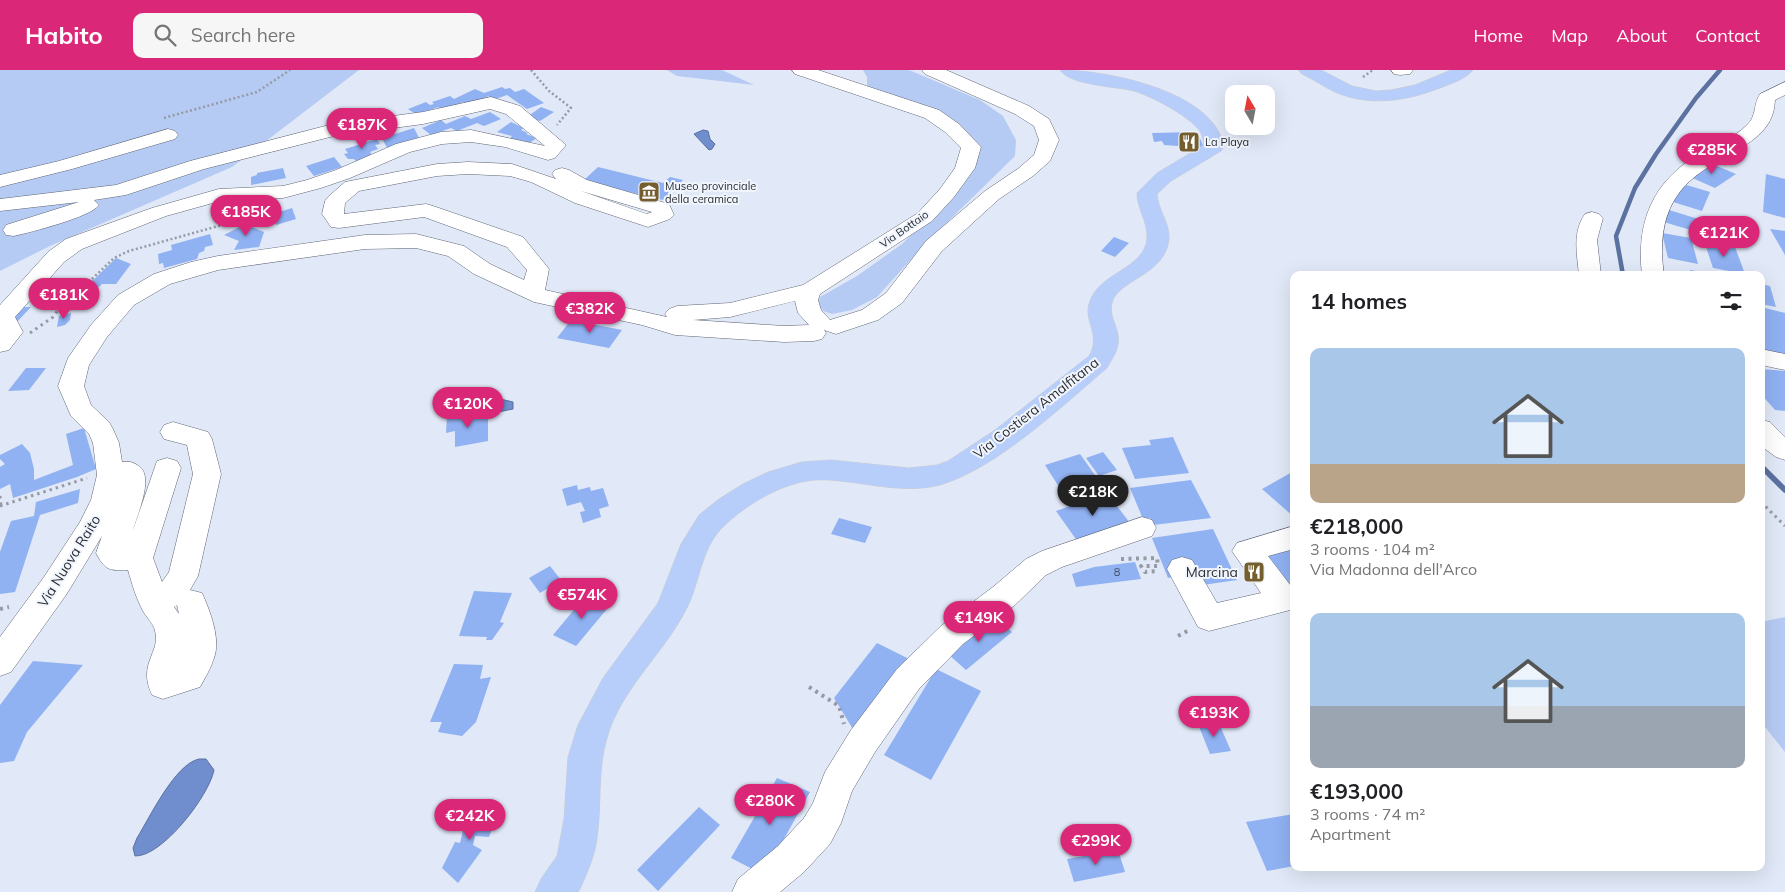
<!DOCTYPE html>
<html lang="en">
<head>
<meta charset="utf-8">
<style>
	:root { --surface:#fff; --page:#f6f6f6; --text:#202124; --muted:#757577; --accent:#db2777 }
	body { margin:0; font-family:Mulish,sans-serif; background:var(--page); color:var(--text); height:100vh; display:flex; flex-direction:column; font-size:19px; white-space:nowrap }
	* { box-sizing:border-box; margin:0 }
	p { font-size:16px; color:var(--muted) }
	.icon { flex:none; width:28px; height:28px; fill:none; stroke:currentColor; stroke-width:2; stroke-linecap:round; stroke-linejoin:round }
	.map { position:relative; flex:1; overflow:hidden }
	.sheet { position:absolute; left:1290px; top:201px; width:475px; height:600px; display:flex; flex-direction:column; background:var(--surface); border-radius:10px; box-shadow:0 5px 20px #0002 }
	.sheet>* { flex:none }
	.needle { width:32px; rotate:350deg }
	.fabs { position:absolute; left:1225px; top:15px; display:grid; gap:10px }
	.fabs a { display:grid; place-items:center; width:50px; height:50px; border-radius:10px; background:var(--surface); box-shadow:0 5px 20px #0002; font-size:25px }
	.price { position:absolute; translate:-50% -42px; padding:0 11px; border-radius:18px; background:var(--accent); color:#fff; font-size:16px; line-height:32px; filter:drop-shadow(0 1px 2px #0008) }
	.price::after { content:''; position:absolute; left:50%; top:30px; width:15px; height:11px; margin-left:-8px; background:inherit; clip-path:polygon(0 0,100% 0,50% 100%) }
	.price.selected { background:#222; color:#fff }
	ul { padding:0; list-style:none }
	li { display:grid; align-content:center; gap:10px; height:265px; padding:0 20px }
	li span { display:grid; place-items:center; height:155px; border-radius:10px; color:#555 }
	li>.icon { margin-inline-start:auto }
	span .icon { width:90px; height:90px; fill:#fffc; stroke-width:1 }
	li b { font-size:21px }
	h2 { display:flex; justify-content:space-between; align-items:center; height:60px; padding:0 20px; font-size:21px }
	header { display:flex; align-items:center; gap:30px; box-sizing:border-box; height:70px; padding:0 25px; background:var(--accent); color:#fff }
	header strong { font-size:24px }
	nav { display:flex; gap:28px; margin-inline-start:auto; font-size:18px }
	.search { width:350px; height:45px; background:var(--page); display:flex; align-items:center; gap:12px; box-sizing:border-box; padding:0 18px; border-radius:10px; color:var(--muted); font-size:19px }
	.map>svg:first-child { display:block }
</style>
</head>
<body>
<header>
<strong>Habito</strong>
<div class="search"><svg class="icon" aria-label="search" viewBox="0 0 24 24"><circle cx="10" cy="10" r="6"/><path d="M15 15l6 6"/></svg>Search here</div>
<nav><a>Home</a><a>Map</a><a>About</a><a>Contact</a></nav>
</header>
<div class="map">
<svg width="1785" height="822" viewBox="0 0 1785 822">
	<rect width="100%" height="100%" fill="#e1e8f7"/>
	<g fill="#b6cbf4">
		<polygon points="0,0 359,0 232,97 50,176 0,201"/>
		<polygon points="667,0 722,0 754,15 677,6"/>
		<path d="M863 0H909L980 30 1003 46 1016 70 1015 86 927 172 877 227 852 240 832 244 823 241 818 234 820 227 857 206 902 174 933 143 972 70C969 65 965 59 960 55 931 37 895 34 867 16V7Z"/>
		<polygon points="1785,547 1785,682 1761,652 1761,552"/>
	</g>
	<g fill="#708ece" stroke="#5b71a0">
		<polygon points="703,60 708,61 710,69 715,74 712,79 709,80 694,64"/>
		<path d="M471 328H496L513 332V339L498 342C490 336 478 338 468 334Z"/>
		<path d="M199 689H206L214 700C209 726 162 787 135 786L133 778 137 768C150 747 175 694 199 689Z"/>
	</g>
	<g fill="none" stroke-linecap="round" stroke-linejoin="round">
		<polyline stroke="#5b71a0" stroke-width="4.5" points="1623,205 1616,166 1635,118 1656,84 1696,28 1720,0"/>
		<polyline stroke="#5b71a0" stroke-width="5.5" points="1761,396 1785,420"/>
	</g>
	<g fill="#90b1f2">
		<polygon points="502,17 505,19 510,18 515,22 524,19 544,33 527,39 507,25 493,30 489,26 467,35 463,32 442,40 438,37 417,45 408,39 426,32 430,35 434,34 432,32 450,26 454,29 475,19 484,23"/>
		<polygon points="541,37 554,42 540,51 527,47"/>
		<polygon points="490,42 501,49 484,56 477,53 457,61 451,58 431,65 422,58 441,50 446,54 465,46 471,49"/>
		<polygon points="511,52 524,58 521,60 528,63 526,64 537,68 526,75 509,69 512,66 497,62"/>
		<polygon points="414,58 419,68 387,78 382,68"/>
		<polygon points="1197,62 1203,75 1200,80 1192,77 1164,75 1162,71 1154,72 1152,63"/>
		<polygon points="377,69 380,74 375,75 378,79 370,82 372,85 356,91 354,89 348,89 344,84 348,83 345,79"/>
		<polygon points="334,87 342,97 314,106 306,96"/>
		<polygon points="1710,93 1736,104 1715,118 1688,106"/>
		<polygon points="598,97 663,113 670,107 683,110 663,130 583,111"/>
		<polygon points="283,98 286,108 251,115 251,107 257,105 257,103"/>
		<polygon points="1766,104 1785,109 1785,148 1763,142"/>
		<polygon points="1683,114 1710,122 1702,141 1673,132"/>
		<polygon points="292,138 296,149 276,155 273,144"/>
		<polygon points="1669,140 1721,156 1717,168 1664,152"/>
		<polygon points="245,154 264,162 259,177 234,180 239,171 224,165"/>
		<polygon points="1770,159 1785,161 1785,185"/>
		<polygon points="1662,163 1691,168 1698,194 1668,188"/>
		<polygon points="210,164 213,175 205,177 204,181 199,183 197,189 164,198 163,193 159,194 158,184 172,180 171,175"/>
		<polygon points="1114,167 1129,173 1115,187 1101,181"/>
		<polygon points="1704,171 1735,177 1745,204 1713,198"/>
		<polygon points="116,188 131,194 116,214 102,214 92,223 83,221 79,224"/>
		<polygon points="1690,200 1713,204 1713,205 1691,205"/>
		<polygon points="1761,214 1770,216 1776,237 1761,234"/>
		<polygon points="18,237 31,237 14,255 9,246"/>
		<polygon points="1761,237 1785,243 1785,286 1761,280"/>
		<polygon points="71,243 70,250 65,255 57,257 59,246"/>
		<polygon points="571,250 622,260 609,278 557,268"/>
		<polygon points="26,298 46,298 29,320 8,321"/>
		<polygon points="1761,299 1785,301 1785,341 1775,340 1761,324"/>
		<polygon points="461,343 461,346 474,344 474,347 488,345 488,371 455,377 455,361 446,363 447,345"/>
		<polygon points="84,358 96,399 77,407 13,428 10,414 0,419 0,397 5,394 0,389 0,385 22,374 30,383 34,399 34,410 73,395 66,364"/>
		<polygon points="1173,367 1189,403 1135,409 1122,378 1151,375 1149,370"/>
		<polygon points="1103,382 1117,400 1099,406 1086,388"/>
		<polygon points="1080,384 1097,408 1061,420 1045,395"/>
		<polygon points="1294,401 1294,447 1262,419"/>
		<polygon points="1191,410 1211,448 1153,455 1150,448 1143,449 1130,418"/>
		<polygon points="577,415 578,420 590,417 591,421 603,418 609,436 599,439 601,447 583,453 580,442 585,441 581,432 567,436 562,419"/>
		<polygon points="80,419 78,433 40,445 15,522 0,524 0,482 11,451 34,446 36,432"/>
		<polygon points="1107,423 1130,453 1078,472 1056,441"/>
		<polygon points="839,448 872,457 865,473 831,464"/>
		<polygon points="1213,459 1237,510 1182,518 1177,506 1168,508 1152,468"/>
		<polygon points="1294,470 1294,521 1256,482"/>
		<polygon points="1135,492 1141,509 1076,517 1072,504 1094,497"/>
		<polygon points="550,496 561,510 540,523 529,508"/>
		<polygon points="474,521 512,523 500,552 504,553 492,570 486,570 487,567 459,566"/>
		<polygon points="593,524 612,533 576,576 553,565 578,535 583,536"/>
		<polygon points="993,546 1012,562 966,600 947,583"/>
		<polygon points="877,573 913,591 859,669 834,628"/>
		<polygon points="33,591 83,595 27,662 14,691 0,693 0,635"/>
		<polygon points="454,594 483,595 480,609 491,607 476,652 462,666 438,662 442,652 430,652"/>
		<polygon points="936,599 981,621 931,710 884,685"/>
		<polygon points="1218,651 1231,681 1210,684 1198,654"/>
		<polygon points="777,708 810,722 764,805 731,788"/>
		<polygon points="476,731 493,731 488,747 496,747 489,767 475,766 473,775 482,780 458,813 442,798 455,772 460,773 466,748 471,747"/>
		<polygon points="699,737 720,755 658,821 637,800"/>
		<polygon points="1294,744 1294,796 1267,801 1246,752"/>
		<polygon points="1118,780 1125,802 1074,812 1067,789"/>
	</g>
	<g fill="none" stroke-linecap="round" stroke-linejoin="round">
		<g stroke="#5f6572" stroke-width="1">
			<g id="minor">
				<path d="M792 0H818L939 40 959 54 981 77 975 98 954 127 932 151 820 224 818 230 821 240 830 250 862 240 886 223 926 171 985 121 1019 98 1034 85 1039 70 1034 56 1015 44 925 4 922 0H946L1029 36 1049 49 1059 70 1050 91 1033 106 999 129 942 181 902 233 878 250 836 264 824 260 826 263 822 269 814 271 784 272 675 265 642 255 534 232 474 204 448 186 416 178 365 179 218 200 170 214 134 235 107 267 89 295 84 316 91 335 109 352 113 359 119 373 122 392C128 391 133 392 137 395 156 404 137 445 133 460L157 391 167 388 177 391 181 398 153 488 162 512 169 502 193 404 187 375 164 369 160 362 164 355 173 352 208 362 212 369 221 404 198 506 190 520 202 523C210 541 221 569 214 588 211 598 205 608 200 617L163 629 152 625C137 593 161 583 155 561 154 554 146 547 143 541 136 528 132 514 128 500 109 501 105 500 96 483L102 466 66 525 11 602 0 606V567L44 507 80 452 91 430 97 405 93 373 89 364 71 346 58 316 68 288 91 255 118 225 154 204 191 192 218 186 365 165 416 164 464 176 490 194 524 210 527 200 507 177 424 147 339 158 331 157 322 144 325 131 328 127 345 112 437 94 468 92 512 94 556 109 552 104 555 100 562 98 569 100 587 110 669 134 674 145 670 149 648 157 575 133 531 112 510 106 468 104 437 106 359 121 345 133 344 144 426 134 433 136 523 167 549 199 545 220 667 247 665 244 669 239 677 236 730 233 803 215 918 143 940 119 955 98 961 78 945 62 925 48 795 4ZM581 121 652 142 647 144ZM795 231 798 243 809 255 784 256 693 250 730 247ZM177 535 179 544 174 537Z"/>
				<polygon points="1391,0 1413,0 1410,4 1400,5 1394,4"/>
				<path d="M1785 12V25L1775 30C1773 101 1645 74 1664 205H1642C1636 153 1652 112 1698 85 1714 75 1733 69 1747 55 1757 46 1753 34 1760 24Z"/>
				<path d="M491 27 520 36 566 75 555 88 548 90 505 77 471 72 442 74 410 82 350 108 321 118 283 128 220 131 166 146 82 179 64 192 15 247 23 262 9 280 0 282V235L48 182 66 169 152 138 219 119 283 116 307 110 336 100 396 74 441 62 471 60 545 76 506 44 490 39 423 54 334 66 204 99 126 125 94 130 99 135C91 147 31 162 14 166L6 165 3 160 6 155 79 132 0 141V129L116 115 190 91 333 54 423 42Z"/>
				<polygon points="168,59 175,61 178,65 175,69 72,99 0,117 0,105 59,91"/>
				<path d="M1592 142 1599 144 1603 148 1597 170 1601 205H1579C1577 184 1572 162 1585 144Z"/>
				<polygon points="1761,279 1785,284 1785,300 1761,295"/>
				<polygon points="1761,350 1770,352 1785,367 1785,390 1776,387 1761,376"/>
				<polygon points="1142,447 1152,450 1156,458 1152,466 1062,497 1046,505 1015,535 963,574 919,619 875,682 852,721 841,753 830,774 804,802 780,822 732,822 738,809 778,776 804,748 813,733 825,702 851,660 897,599 941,556 993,517 1026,489 1042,481"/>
				<polygon points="1294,456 1294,479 1268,486 1294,520 1294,539 1209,561 1198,557 1167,499 1172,490 1182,487 1192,490 1217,533 1261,523 1232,481 1237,473"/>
			</g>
		</g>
		<g stroke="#cccdce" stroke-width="1">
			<g id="major">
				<path d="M1060 0C1106 0 1215 21 1224 77L1221 81 1171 111 1157 124C1158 140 1170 153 1169 169 1165 206 1118 209 1112 233 1108 248 1121 259 1118 274 1117 283 1111 290 1107 298 1061 337 997 398 940 415 913 422 884 417 857 413 840 411 823 408 807 411 776 416 741 438 720 460 703 479 700 506 691 529 670 579 622 615 607 668 597 701 602 735 597 768 595 786 587 803 580 819L578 822H535L541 809 557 786 564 749 568 687 578 655 603 608 658 533 681 474 699 445 719 429 743 414 768 402 802 392 831 390 909 398 937 395 948 391 995 360 1089 286C1102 264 1082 251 1090 231 1100 202 1145 199 1147 168 1148 152 1137 139 1137 123L1157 103 1204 75C1203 70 1202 65 1200 61 1189 46 1151 26 1134 21 1115 16 1071 16 1060 0Z"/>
				<path d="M1299 0H1321L1352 16 1376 21 1391 20 1415 15 1451 0H1473C1466 9 1450 14 1440 18 1406 31 1370 37 1335 22 1324 17 1313 9 1302 4Z"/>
			</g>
		</g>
		<g stroke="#959aa5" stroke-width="2.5" stroke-dasharray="2 2.5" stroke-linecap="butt">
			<polyline points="531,0 549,21 571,38 557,55"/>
			<polyline points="1363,7 1373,0"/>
			<polyline points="164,48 257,22 290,0"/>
			<polyline points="92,209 114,188 129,181 279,139"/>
		</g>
		<g stroke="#959aa5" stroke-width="3" stroke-dasharray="2.5 4" stroke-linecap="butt">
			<polyline points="30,263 53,247 65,230 77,223 93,208"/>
			<polyline points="0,426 1,436"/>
			<polyline points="1761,432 1785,456"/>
			<polyline points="0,436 87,408"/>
		</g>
		<g stroke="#959aa5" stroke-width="4" stroke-dasharray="3 4.5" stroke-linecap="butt">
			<polyline points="1121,489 1157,488 1158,496 1141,496 1145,502 1159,501"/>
			<polyline points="0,539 9,537"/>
			<polyline points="1178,566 1189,560"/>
			<polyline points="809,617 839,636 844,654"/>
		</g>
		<use href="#minor" fill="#fff" fill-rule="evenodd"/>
		<use href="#major" fill="#b7cdfa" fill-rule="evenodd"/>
	</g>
	<defs>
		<g id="restaurant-square" transform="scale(1.125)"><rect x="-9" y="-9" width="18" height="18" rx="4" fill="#755e2e" stroke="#f1f6fe"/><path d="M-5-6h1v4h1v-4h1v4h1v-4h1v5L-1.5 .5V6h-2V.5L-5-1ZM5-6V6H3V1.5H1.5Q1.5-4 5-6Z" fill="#fff"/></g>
		<g id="museum-square" transform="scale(1.125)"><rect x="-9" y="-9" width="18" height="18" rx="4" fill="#755e2e" stroke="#f1f6fe"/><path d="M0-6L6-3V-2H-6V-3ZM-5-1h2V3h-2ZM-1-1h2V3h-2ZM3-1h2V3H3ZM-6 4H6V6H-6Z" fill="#fff"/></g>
	</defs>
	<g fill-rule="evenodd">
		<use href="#restaurant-square" x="1189" y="72"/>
		<use href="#museum-square" x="649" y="122"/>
		<use href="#restaurant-square" x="1254" y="502"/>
	</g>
	<g text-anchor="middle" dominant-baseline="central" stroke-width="4" stroke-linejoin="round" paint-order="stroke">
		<g font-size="11" fill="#2b2e33" stroke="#f1f6fe" text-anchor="start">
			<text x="1205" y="72">La Playa</text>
			<text x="665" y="116">Museo provinciale<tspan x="665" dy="13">della ceramica</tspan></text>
		</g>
		<g font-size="11" fill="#2b2e33" stroke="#f1f6fe">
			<text transform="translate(904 159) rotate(-35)">Via Bottaio</text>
		</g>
		<g font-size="11" fill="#444f63">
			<text x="1117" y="502">8</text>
		</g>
		<g font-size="14" fill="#2b2e33" stroke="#f1f6fe">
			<text transform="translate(1036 338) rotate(-38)">Via Costiera Amalfitana</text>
			<text transform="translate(69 491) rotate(-58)">Via Nuova Raito</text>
		</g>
		<g font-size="14" fill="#2b2e33" stroke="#f1f6fe" text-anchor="end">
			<text x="1238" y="502">Marcina</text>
		</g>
	</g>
</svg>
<div class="fabs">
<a><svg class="needle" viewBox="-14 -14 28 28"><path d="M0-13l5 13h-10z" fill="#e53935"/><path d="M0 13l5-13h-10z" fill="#757577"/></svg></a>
</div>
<b class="price" style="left:362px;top:80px">€187K</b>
<b class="price" style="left:1712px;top:105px">€285K</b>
<b class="price" style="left:246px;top:167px">€185K</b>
<b class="price" style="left:1724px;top:188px">€121K</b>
<b class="price" style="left:64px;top:250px">€181K</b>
<b class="price" style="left:590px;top:264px">€382K</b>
<b class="price" style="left:468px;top:359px">€120K</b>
<b class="price selected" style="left:1093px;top:447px">€218K</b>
<b class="price" style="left:582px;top:550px">€574K</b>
<b class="price" style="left:979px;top:573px">€149K</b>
<b class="price" style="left:1214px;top:668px">€193K</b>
<b class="price" style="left:770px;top:756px">€280K</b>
<b class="price" style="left:470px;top:771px">€242K</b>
<b class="price" style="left:1096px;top:796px">€299K</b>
<section class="sheet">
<h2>14 homes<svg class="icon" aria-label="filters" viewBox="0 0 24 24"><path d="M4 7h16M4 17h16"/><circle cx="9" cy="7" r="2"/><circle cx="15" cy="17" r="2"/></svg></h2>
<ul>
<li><span style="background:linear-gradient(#a9c7e8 75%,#b9a48a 0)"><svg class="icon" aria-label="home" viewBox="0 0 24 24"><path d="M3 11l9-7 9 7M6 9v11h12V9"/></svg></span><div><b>€218,000</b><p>3 rooms · 104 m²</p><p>Via Madonna dell'Arco</p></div></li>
<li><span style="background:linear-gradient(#a9c7e8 60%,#9aa5b1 0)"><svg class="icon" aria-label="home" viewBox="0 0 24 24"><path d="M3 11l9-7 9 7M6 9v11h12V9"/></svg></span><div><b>€193,000</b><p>3 rooms · 74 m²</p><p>Apartment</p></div></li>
</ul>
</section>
</div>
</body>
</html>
